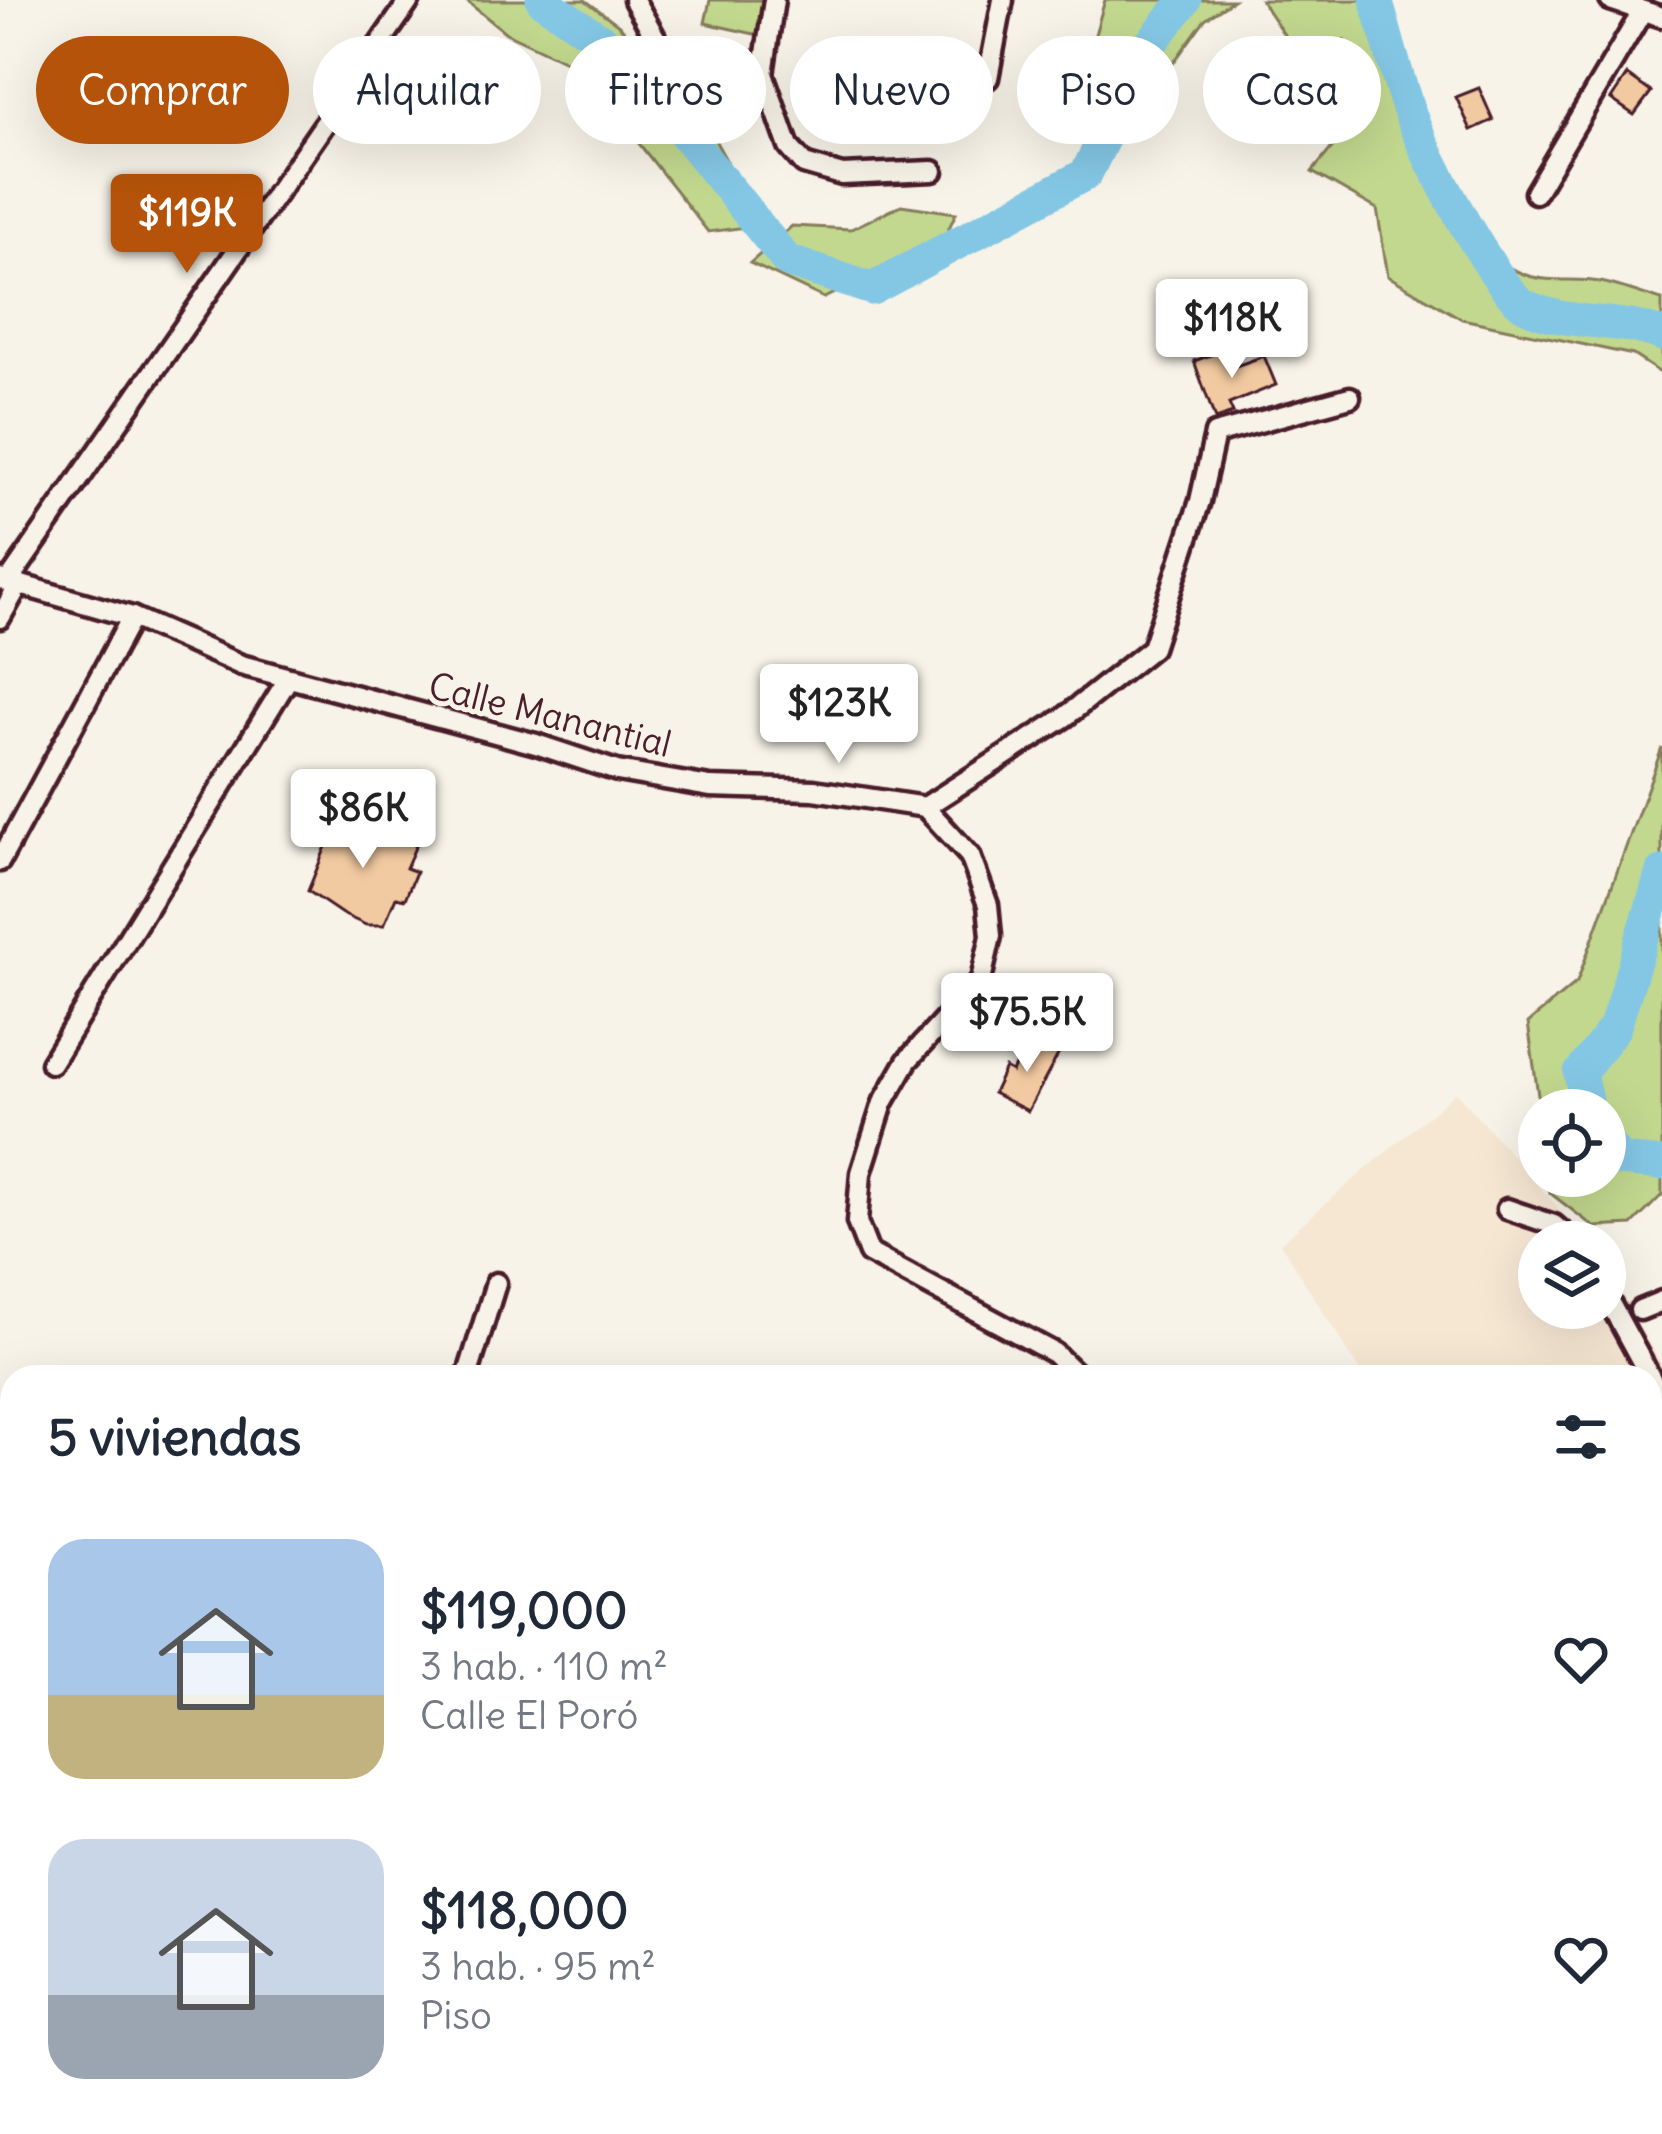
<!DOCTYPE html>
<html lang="es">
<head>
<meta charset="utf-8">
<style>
	:root { --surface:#fff; --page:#f6f6f7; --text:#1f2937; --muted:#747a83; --accent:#b45309 }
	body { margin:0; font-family:Delius,sans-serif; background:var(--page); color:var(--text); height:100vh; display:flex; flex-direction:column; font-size:45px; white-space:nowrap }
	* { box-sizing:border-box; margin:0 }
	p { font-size:39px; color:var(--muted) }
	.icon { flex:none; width:66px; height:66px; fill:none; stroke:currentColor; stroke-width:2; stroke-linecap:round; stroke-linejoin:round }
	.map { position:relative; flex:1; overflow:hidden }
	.side { position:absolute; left:0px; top:1365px; width:1662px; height:771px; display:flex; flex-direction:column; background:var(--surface); border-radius:36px 36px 0 0; box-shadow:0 12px 48px #0002 }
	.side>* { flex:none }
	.hud { position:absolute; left:36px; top:36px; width:1590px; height:108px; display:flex; gap:24px }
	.controls { position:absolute; left:1518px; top:1089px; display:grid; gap:24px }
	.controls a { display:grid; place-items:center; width:108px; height:108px; border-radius:50%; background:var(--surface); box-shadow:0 12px 48px #0002; font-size:60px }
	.price { position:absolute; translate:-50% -102px; padding:0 27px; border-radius:12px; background:#fff; color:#222; font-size:39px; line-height:78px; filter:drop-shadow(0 3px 6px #0008) }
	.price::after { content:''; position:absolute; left:50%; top:72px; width:36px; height:27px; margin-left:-18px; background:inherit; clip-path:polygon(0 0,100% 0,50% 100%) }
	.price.selected { background:var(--accent); color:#fff }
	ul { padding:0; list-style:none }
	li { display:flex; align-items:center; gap:36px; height:300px; padding:0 48px }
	li span { display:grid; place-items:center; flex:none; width:336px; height:240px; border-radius:36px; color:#555 }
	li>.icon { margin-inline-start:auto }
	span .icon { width:144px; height:144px; fill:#fffc; stroke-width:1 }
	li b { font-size:51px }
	h2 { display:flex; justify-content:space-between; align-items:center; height:144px; padding:0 48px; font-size:51px }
	.pill { padding:0 42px; border-radius:54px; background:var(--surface); box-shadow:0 12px 48px #0002; font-size:42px; line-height:108px }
	.pill.selected { background:var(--accent); color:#fff }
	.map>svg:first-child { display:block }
</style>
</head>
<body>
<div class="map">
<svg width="1662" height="2134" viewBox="0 0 1662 2134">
	<rect width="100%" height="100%" fill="#f7f3e8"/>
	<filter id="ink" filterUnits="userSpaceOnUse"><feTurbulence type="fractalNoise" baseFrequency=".00833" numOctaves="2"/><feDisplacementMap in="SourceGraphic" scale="24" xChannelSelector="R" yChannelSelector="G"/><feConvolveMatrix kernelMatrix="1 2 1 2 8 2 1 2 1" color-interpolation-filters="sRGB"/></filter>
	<g filter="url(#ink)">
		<polygon fill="#f6e7d3" points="1456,1092 1588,1242 1539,1242 1539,1308 1605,1308 1605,1265 1662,1366 1662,1550 1650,1559 1650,1377 1364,1377 1280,1243"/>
		<g fill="#c2d88e" stroke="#867c5c" stroke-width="3">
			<polygon points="465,0 585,0 619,25 710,131 762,225 708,232 580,68 506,33"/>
			<polygon points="710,0 770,0 763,36 705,23"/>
			<polygon points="1105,0 1233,0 1205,19 1164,76 1105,99 1089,55"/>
			<path d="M1261 0H1388C1418 98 1412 233 1526 275 1549 283 1576 278 1600 282 1621 286 1642 294 1662 300V374L1633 355 1462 319 1388 276 1377 209 1312 172 1363 110 1344 41 1308 71Z"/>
			<polygon points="901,205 956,213 944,239 824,298 750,263 792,226 851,229"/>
			<polygon points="1662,748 1662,1195 1632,1225 1594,1227 1550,1193 1548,1176 1605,1176 1605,1110 1540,1110 1528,1023 1577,982"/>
			<polygon points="1662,1648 1662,1810 1650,1800 1650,1662"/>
		</g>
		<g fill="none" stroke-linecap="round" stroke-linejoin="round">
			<g stroke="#84c7e5" stroke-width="33">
				<polyline points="542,0 620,53 787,261 872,289 1086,174 1148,47 1185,0"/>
				<path d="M1376 0C1388 39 1397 79 1411 116 1424 152 1496 292 1526 306 1570 327 1619 317 1662 335"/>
				<polyline points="1588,1110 1580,1073 1615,1027 1662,872"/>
				<polyline points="1605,1141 1620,1160 1662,1164"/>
			</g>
		</g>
		<g fill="#f2caa1" stroke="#4a1f2b" stroke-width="3">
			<polygon points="1627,75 1651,92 1634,115 1611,99"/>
			<polygon points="1479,88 1493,120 1471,130 1456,97"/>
			<polygon points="1224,350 1230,368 1264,356 1276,385 1229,404 1233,413 1215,419 1194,361"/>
			<polygon points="340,812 416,845 406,868 416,872 405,899 396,897 384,925 366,925 342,914 308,891"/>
			<polygon points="1029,1038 1059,1053 1028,1111 993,1093 1005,1068 1012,1072"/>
		</g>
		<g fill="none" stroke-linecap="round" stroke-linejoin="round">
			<g stroke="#4a1f2b" stroke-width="27">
				<g id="minor">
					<polyline points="634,0 655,37"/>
					<polyline points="774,0 763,74 789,147 804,164 842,175 933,171"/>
					<polyline points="1610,0 1662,17"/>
					<polyline points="988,78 1003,0"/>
					<polyline points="1535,193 1642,12"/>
					<polyline points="0,579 132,617 241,665 536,744 617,771 710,787 814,790 925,807 970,856 988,905 991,936 981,980 907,1061 883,1103 861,1173 857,1222 869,1253 1054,1353 1079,1377"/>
					<polyline points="8,582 410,0"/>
					<polyline points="0,618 18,586"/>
					<polyline points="925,807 1065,717 1152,648 1200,501 1215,434 1350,397"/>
					<polyline points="0,861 132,617"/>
					<polyline points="51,1063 288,679"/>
					<polyline points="1507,1209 1554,1225 1574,1242"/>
					<polyline points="1605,1294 1662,1399"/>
					<polyline points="1640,1310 1662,1301"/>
					<polyline points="467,1377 496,1283"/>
					<polyline points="1650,1571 1662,1561"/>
					<polyline points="0,1601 12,1604"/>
					<polyline points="0,1756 12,1698"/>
					<polyline points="1650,1839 1662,1850"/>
					<polyline points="0,2014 12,2022"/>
					<polyline points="1650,2091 1662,2096"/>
					<polyline points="214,2124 243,2134"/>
					<polyline points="1266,2124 1288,2134"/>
					<polyline points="344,2134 358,2124"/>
					<polyline points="610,2134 617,2124"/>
					<polyline points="781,2134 787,2124"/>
				</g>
			</g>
			<g stroke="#4a1f2b" stroke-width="33">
				<g id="major">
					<polyline points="1650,2010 1662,1996"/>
					<polyline points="1549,2134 1556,2124"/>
				</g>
			</g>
			<use href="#minor" stroke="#f7f3e8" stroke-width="18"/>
			<use href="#major" stroke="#fbdf96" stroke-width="24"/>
		</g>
	</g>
	<g text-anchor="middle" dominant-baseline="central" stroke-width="10" stroke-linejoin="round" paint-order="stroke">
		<g font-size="36" fill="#4a1f2b" stroke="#f7f3e8">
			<text transform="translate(550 715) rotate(14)">Calle Manantial</text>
		</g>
	</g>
</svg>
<div class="controls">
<a><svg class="icon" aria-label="locate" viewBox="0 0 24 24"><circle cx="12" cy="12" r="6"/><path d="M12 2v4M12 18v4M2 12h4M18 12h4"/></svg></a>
<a><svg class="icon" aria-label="layers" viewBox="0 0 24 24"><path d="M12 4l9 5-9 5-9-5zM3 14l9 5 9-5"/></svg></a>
</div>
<b class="price selected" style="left:187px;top:276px">$119K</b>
<b class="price" style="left:1232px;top:381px">$118K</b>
<b class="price" style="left:839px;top:766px">$123K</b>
<b class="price" style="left:363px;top:871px">$86K</b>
<b class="price" style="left:1027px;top:1075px">$75.5K</b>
<div class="hud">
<a class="pill selected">Comprar</a>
<a class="pill">Alquilar</a>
<a class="pill">Filtros</a>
<a class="pill">Nuevo</a>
<a class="pill">Piso</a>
<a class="pill">Casa</a>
</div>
<section class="side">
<h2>5 viviendas<svg class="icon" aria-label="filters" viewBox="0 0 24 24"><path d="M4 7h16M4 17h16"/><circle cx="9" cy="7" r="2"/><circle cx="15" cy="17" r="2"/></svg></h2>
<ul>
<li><span style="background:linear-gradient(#a9c7e8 65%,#c2b280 0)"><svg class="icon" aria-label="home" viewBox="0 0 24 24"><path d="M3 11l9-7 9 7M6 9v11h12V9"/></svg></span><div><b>$119,000</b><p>3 hab. · 110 m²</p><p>Calle El Poró</p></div><svg class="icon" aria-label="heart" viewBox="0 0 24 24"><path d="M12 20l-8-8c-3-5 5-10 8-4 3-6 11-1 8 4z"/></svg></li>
<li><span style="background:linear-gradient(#c9d6e8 65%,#9aa5b1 0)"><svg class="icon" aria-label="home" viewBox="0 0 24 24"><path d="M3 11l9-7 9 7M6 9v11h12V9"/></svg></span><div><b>$118,000</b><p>3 hab. · 95 m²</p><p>Piso</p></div><svg class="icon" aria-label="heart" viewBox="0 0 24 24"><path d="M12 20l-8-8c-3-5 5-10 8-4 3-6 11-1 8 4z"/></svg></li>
</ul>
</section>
</div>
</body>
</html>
